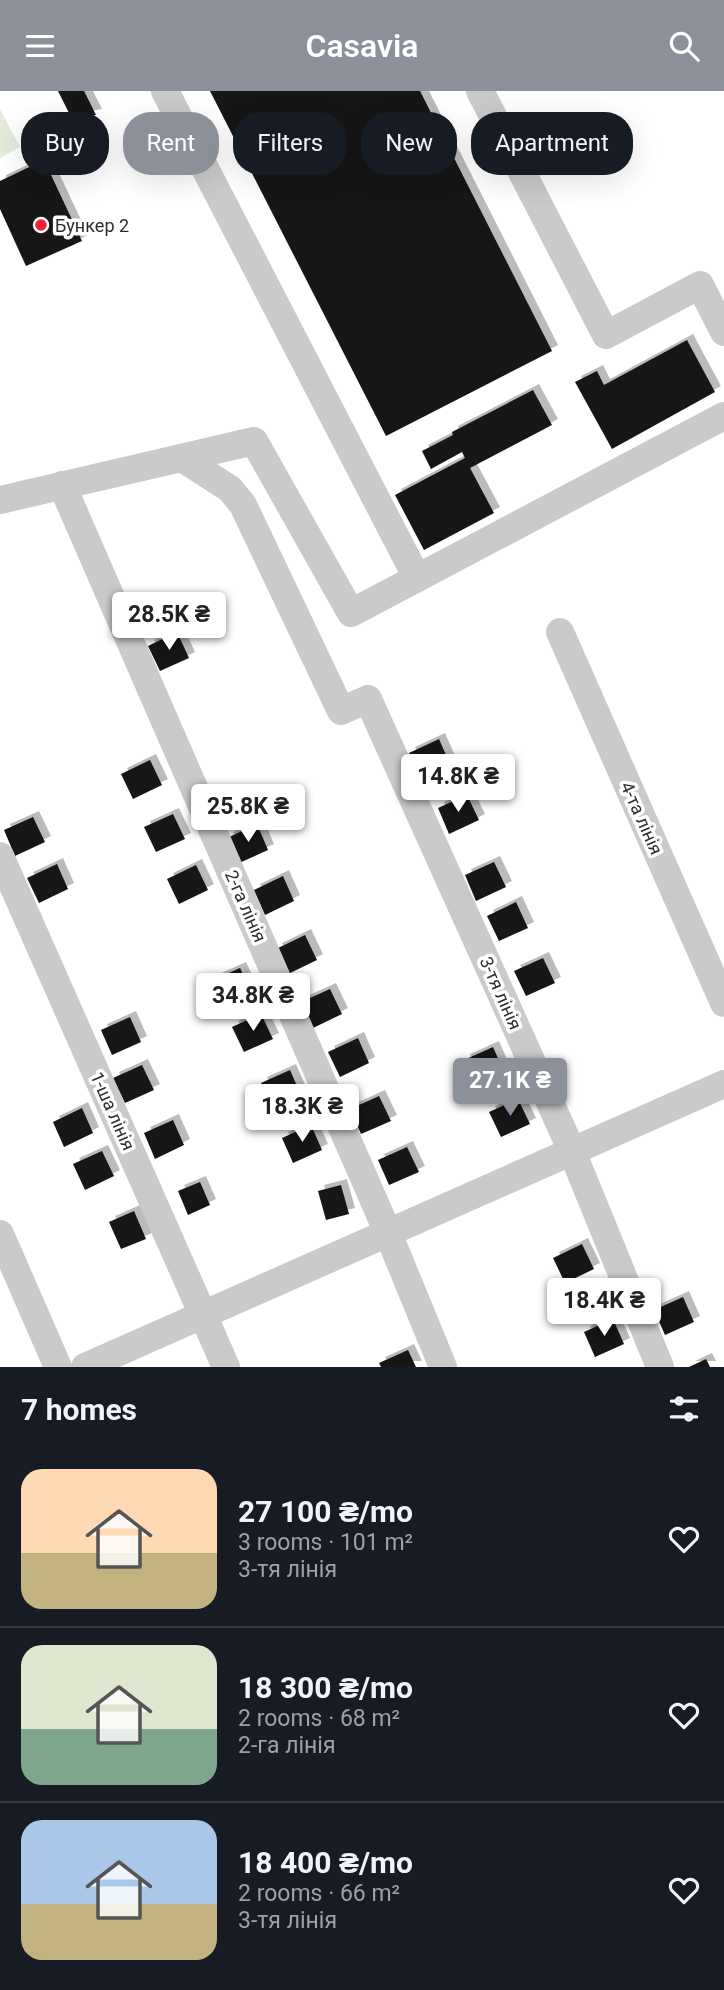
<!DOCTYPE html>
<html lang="en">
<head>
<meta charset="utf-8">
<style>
	:root { --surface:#171b24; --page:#242831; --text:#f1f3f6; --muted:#9ea1a6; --line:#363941; --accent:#8c9099 }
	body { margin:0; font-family:Roboto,sans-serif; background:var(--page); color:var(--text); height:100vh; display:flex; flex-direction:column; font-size:26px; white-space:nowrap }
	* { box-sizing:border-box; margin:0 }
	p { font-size:23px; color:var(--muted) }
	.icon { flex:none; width:38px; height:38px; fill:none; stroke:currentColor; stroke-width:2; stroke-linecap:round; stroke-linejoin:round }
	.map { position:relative; height:1276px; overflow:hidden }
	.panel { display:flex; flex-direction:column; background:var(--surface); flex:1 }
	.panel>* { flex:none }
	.banner { position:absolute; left:21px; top:21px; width:682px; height:63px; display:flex; gap:14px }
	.price { position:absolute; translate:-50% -60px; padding:0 16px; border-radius:7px; background:#fff; color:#222; font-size:23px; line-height:46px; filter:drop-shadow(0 2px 4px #0008) }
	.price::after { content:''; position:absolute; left:50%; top:42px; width:21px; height:16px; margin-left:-10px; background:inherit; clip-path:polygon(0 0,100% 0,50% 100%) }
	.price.current { background:var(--accent); color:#fff }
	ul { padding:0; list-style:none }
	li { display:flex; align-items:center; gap:21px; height:175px; padding:0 21px }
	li+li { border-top:2px solid var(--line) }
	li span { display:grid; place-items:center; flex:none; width:196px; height:140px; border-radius:21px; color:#555 }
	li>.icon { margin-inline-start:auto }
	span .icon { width:84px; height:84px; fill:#fffc; stroke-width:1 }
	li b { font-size:30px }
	h2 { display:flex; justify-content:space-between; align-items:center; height:84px; padding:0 21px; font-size:30px }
	.pill { padding:0 24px; border-radius:28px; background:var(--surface); box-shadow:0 7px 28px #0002; font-size:24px; line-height:63px }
	.pill.current { background:var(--accent); color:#fff }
	header { display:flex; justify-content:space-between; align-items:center; height:91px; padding:0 21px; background:var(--accent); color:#fff; font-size:32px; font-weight:600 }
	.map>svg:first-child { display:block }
</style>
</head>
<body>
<header><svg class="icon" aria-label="menu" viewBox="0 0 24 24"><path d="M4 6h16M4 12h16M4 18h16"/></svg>Casavia<svg class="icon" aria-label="search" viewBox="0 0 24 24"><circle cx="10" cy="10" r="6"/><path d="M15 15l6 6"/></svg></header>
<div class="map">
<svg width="724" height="1276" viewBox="0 0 724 1276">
	<defs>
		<filter id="shadow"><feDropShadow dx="6" dy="-6" stdDeviation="0" flood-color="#0004"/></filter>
	</defs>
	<rect width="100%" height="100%" fill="#fff"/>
	<polygon fill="#e4ecd9" points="0,18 20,56 0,67"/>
	<g fill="#141414" filter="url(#shadow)">
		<polygon points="58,0 84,0 96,24 72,28"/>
		<polygon points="210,0 420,0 552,260 386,345"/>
		<polygon points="44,69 82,150 26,175 0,118 0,90"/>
		<polygon points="687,249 715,301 612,358 575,291 597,280 604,294"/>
		<polygon points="533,299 552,334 470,377 494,422 424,459 395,404 465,367 462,361 431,378 422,360 453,344 452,341"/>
		<polygon points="177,541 189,567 160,580 148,555"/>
		<polygon points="439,648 450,673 421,687 409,662"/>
		<polygon points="150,669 162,694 133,708 121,683"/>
		<polygon points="467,704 479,729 449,743 438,717"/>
		<polygon points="173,723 185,748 156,761 144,736"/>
		<polygon points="33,726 45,751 15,765 4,739"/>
		<polygon points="257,733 268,759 239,772 227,747"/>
		<polygon points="494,771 506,796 476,810 465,784"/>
		<polygon points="57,773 68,798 39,812 27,787"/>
		<polygon points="196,774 208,799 179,813 167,788"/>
		<polygon points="283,785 294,810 265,824 254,799"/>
		<polygon points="516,811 528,837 499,850 487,825"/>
		<polygon points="305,844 317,869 288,883 276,858"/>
		<polygon points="543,867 555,892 526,905 514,880"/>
		<polygon points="240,877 252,902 222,915 211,890"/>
		<polygon points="330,898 342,923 313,937 301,911"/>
		<polygon points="261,923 273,948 244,961 232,936"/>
		<polygon points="130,926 141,951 112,964 101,939"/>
		<polygon points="358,947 369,972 340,986 328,961"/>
		<polygon points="493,956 504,981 475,995 464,969"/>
		<polygon points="142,974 154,999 125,1012 113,987"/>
		<polygon points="290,979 301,1004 272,1017 261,992"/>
		<polygon points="379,1005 391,1030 361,1043 350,1018"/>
		<polygon points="518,1008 530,1033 501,1046 489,1021"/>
		<polygon points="82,1017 93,1042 64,1056 53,1031"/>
		<polygon points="173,1029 184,1054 155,1068 144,1042"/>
		<polygon points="311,1034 322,1059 293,1072 282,1047"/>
		<polygon points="407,1056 419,1081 389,1094 378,1069"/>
		<polygon points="102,1060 114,1085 85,1099 73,1073"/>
		<polygon points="200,1091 210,1114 188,1124 178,1100"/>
		<polygon points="341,1094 349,1123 326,1129 318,1100"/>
		<polygon points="134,1120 146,1148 121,1158 109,1131"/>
		<polygon points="582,1153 594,1178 565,1192 553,1167"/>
		<polygon points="683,1206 694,1231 665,1244 654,1219"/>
		<polygon points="613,1228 624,1253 595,1266 584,1241"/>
		<polygon points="408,1259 416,1276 381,1276 379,1272"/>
		<polygon points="706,1268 710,1276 689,1276"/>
	</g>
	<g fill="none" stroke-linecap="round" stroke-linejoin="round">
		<g stroke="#cacaca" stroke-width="28">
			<polyline points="165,0 417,487"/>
			<polyline points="480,0 606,244 700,194 724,241"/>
			<polyline points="182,367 230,398 243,414 341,620 368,608 571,1058 660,1276"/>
			<polyline points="62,394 388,1142 443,1276"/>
			<polyline points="0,409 254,350 351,522 724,325"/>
			<polyline points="560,541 724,912"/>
			<polyline points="0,765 226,1276"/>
			<polyline points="0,1143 58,1276"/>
			<polyline points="85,1276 724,993"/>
		</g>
	</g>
	<circle fill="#f32036" stroke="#fff" stroke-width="2.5" cx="41" cy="134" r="7"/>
	<g text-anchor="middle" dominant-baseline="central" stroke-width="7" stroke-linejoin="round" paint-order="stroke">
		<g font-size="18" fill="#2d2d2d" stroke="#fff" text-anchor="start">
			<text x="55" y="134">Бункер 2</text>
		</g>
		<g font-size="18" fill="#2d2d2d" stroke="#fff">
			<text transform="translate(642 727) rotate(66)">4-та лінія</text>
			<text transform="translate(246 815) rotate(66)">2-га лінія</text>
			<text transform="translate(501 902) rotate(66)">3-тя лінія</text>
			<text transform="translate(113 1020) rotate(66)">1-ша лінія</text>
		</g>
	</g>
</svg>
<b class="price" style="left:169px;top:561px">28.5K ₴</b>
<b class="price" style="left:458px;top:723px">14.8K ₴</b>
<b class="price" style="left:248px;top:753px">25.8K ₴</b>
<b class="price" style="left:253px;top:942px">34.8K ₴</b>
<b class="price current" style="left:510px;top:1027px">27.1K ₴</b>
<b class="price" style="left:302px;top:1053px">18.3K ₴</b>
<b class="price" style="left:604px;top:1247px">18.4K ₴</b>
<div class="banner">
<a class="pill">Buy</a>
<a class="pill current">Rent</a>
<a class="pill">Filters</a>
<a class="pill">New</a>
<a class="pill">Apartment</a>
</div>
</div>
<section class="panel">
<h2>7 homes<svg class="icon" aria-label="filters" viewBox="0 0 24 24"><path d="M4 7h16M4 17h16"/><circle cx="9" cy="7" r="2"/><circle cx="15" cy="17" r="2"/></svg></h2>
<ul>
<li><span style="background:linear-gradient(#ffd9b3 60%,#c2b280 0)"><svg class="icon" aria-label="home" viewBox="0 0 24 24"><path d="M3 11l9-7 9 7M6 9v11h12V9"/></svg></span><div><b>27 100 ₴/mo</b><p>3 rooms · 101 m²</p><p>3-тя лінія</p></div><svg class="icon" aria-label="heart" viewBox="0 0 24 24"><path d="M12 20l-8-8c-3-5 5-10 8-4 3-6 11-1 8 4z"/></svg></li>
<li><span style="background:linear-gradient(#dfe7d0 60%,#7fa58c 0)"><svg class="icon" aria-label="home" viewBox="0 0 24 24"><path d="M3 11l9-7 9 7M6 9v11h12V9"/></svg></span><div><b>18 300 ₴/mo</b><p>2 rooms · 68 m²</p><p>2-га лінія</p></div><svg class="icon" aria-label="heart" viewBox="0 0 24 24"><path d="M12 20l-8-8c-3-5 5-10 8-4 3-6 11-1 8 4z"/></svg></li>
<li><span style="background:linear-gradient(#a9c7e8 60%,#c2b280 0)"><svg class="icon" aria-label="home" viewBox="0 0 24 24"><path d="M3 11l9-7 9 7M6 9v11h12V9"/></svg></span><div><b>18 400 ₴/mo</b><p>2 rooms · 66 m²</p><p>3-тя лінія</p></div><svg class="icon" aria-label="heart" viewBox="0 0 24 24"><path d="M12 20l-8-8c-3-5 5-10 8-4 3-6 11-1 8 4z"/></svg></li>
</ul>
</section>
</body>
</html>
